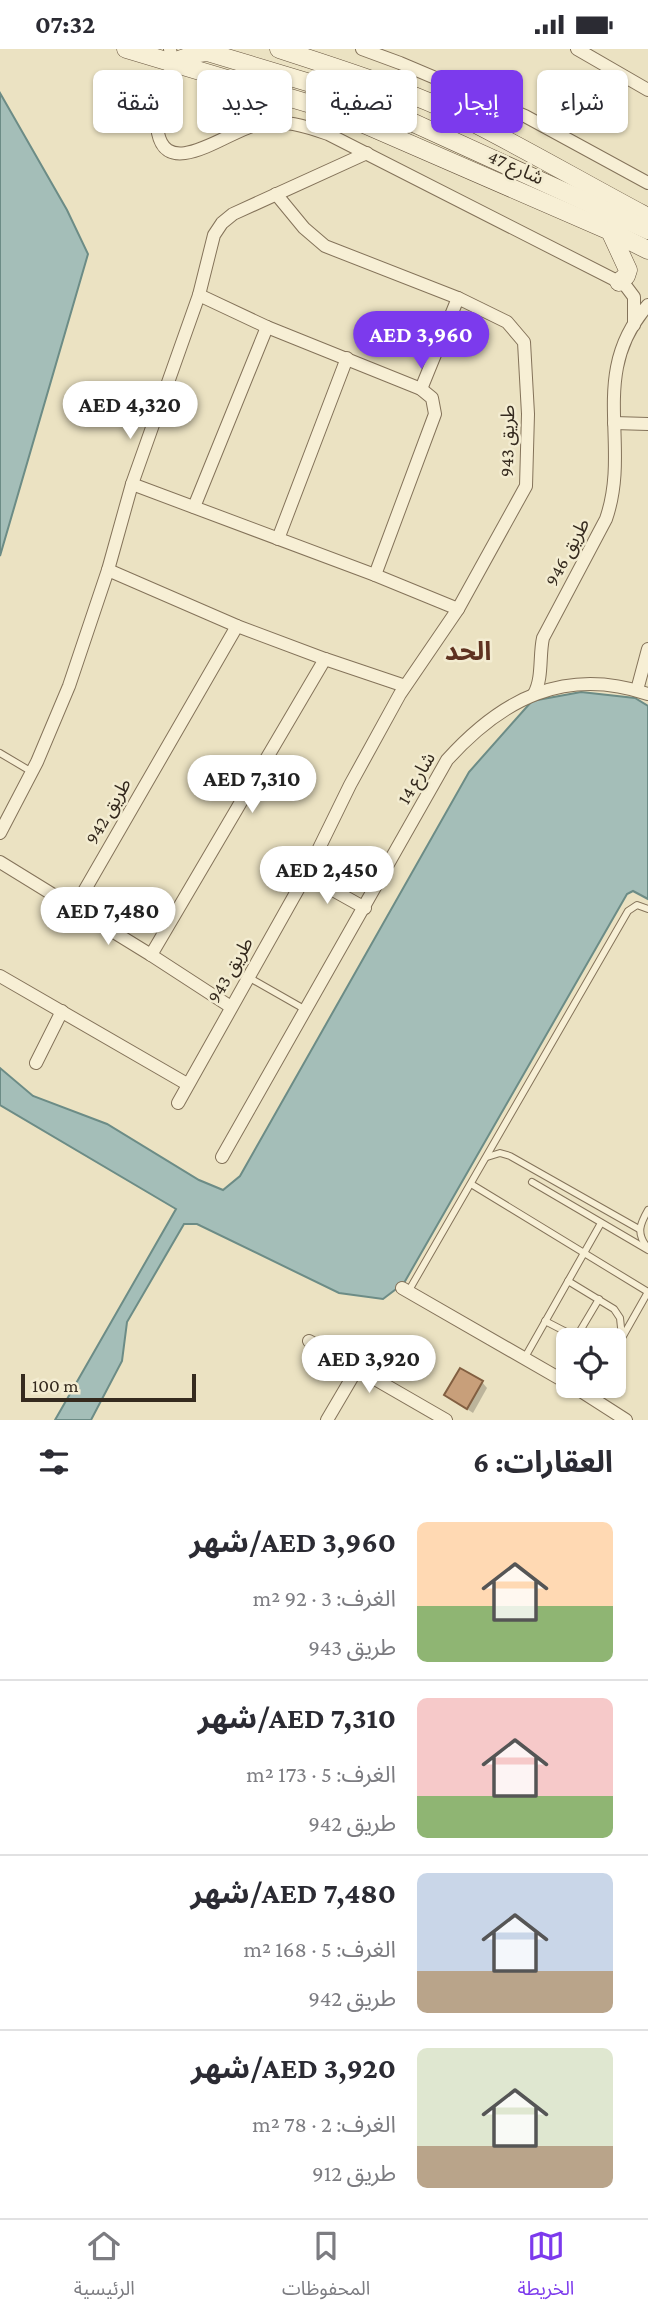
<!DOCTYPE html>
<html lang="ar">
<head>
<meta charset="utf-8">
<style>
	:root { --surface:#fff; --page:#f2f2f3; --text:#2b2b33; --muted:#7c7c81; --line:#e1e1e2; --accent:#7c3aed }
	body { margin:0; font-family:"Crimson Pro","Noto Sans Arabic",serif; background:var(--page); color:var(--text); direction:rtl; height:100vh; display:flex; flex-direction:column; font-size:26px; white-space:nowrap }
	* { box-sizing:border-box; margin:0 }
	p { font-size:23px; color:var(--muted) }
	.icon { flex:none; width:38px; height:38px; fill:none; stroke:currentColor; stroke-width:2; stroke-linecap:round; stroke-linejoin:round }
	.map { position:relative; height:1371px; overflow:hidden; direction:ltr }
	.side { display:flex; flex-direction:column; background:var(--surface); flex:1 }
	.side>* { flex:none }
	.banner { position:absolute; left:21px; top:21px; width:607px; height:63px; direction:rtl; display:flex; gap:14px }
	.controls { position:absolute; left:556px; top:1279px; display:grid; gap:14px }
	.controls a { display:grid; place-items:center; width:70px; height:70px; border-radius:10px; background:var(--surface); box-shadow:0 2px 5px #0004; font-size:35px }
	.scale { position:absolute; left:21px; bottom:18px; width:175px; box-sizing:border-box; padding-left:7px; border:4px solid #352a1e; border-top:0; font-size:19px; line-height:24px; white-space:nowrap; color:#352a1e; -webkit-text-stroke:5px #f3ecd1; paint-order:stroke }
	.price { position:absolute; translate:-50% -60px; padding:0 16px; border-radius:24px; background:#fff; color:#222; font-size:23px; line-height:46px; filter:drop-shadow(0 2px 4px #0008) }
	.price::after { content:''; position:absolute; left:50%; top:42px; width:21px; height:16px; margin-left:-10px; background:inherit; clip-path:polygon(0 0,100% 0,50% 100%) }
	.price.active { background:var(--accent); color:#fff }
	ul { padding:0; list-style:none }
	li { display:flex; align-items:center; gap:21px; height:175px; padding:0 35px }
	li+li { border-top:2px solid var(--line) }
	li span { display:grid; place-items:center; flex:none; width:196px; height:140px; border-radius:10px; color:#555 }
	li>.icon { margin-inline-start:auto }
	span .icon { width:84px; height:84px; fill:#fffc; stroke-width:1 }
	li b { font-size:30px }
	h2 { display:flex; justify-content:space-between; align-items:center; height:84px; padding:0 35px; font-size:30px }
	.chip { padding:0 24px; border-radius:10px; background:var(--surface); box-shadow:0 2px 5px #0004; font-size:24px; line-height:63px }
	.chip.active { background:var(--accent); color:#fff }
	.status { display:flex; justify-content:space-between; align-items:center; height:49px; padding:0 35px; background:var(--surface); direction:ltr }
	.status svg { height:19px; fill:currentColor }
	.tab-bar { display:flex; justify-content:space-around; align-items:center; height:98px; border-top:2px solid var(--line); background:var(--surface); font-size:19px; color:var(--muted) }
	.tab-bar a { display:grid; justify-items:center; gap:4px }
	.tab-bar .active { color:var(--accent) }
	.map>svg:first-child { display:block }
</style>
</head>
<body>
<div class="status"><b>07:32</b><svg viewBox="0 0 49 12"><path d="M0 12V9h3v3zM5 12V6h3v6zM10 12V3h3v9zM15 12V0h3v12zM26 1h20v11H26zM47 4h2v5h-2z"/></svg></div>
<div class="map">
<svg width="648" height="1371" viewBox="0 0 648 1371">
	<rect width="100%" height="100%" fill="#ebe2c2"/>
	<g fill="#a4beb8" stroke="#6c8c86" stroke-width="2">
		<polygon points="0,44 67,161 88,205 0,507"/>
		<polygon points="581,643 635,649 648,657 648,850 633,842 627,845 404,1234 383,1250 339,1244 197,1175 184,1175 127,1273 122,1312 91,1371 55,1371 176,1160 0,1056 0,1019 33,1047 107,1075 199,1131 223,1141 240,1127 469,723 532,652"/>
	</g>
	<polygon fill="#0003" points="482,1333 487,1339 473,1364 446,1346"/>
	<polygon fill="#c89f7a" stroke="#825f41" stroke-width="2" points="460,1319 483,1332 467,1360 444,1346"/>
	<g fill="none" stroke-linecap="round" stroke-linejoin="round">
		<g stroke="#84735a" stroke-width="8">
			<g id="lane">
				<polyline points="0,704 32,723"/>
				<polyline points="248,928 306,961"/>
				<polyline points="487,1108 500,1104 510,1107 639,1180"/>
				<polyline points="532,1133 648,1201"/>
				<polyline points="471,1135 648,1243"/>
				<path d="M647 1198C636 1184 640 1175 648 1161"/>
				<polyline points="568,1232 614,1260 620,1269 622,1288"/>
				<polyline points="408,1243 628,862 637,856 648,860"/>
				<polyline points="545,1272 576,1288"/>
				<polyline points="574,1292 599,1250"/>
				<polyline points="614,1303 648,1243"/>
				<polyline points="565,1308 569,1301"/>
				<polyline points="524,1310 601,1174"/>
				<polyline points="591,1347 596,1337"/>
			</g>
		</g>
		<g stroke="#84735a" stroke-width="14">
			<g id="street">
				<path d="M170 0C177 29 152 56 158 84 168 133 232 79 259 75 283 70 305 77 328 85L625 236 634 248V276"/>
				<polyline points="362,0 400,14 525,67 648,134"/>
				<polyline points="577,0 648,41"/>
				<polyline points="199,246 267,278 421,340 432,349 435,365 375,526"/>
				<polyline points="421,340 458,249"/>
				<polyline points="614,374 648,375"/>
				<polyline points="132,435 375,526 458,560"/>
				<polyline points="194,458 267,278"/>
				<polyline points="278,490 347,309"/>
				<polyline points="108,521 237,577 325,610 405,637"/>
				<polyline points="637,641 648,600"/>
				<path d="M534 645C543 629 539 607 543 589L606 470C632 395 587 325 648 256"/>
				<polyline points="0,784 37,713 69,637 108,521 132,435 199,246 214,186 222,174 233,165 367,104"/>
				<polyline points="0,813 151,906 231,958"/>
				<polyline points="306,826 365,859"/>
				<polyline points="75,858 237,577"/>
				<polyline points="151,906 325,610"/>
				<polyline points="0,927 187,1035"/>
				<polyline points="36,1014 62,962"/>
				<polyline points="178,1054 306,826 350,736 400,645 458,560 526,437 528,365 524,293 507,273 458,249 325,197 304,179 276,145"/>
				<path d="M222 1108 447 711C502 650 565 617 648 645"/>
				<polyline points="402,1239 569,1335"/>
				<polyline points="309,1292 446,1371"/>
				<polyline points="573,1337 626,1371"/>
				<polyline points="327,1371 357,1320"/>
			</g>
		</g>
		<g stroke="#66543e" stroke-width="19">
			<g id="secondary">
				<polyline points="126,0 334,62 610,182 648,201"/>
				<path d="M279 0C343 21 408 41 468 71 527 101 584 134 642 165"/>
				<polyline points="173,13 199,4 207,3 317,36 394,65 648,181"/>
				<polyline points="610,182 628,221 626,227 619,233"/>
			</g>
		</g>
		<use href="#lane" stroke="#f7efd5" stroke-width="6"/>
		<use href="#street" stroke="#f7efd5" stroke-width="12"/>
		<use href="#secondary" stroke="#f7efd5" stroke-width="18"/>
	</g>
	<g text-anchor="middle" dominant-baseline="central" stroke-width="5" stroke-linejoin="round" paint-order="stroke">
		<g font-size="19" fill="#352a1e" stroke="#f3ecd1">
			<text transform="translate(516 118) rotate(24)">شارع 47</text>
			<text transform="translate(507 392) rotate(-89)">طريق 943</text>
			<text transform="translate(567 503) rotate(-62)">طريق 946</text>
			<text transform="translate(416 729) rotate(-60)">شارع 14</text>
			<text transform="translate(108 762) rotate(-60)">طريق 942</text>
			<text transform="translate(230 921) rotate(-60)">طريق 943</text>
		</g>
		<g font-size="26" font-weight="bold" fill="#5f311f" stroke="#f3ecd1">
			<text x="468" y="602">الحد</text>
		</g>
	</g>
</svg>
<div class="controls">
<a><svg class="icon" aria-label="locate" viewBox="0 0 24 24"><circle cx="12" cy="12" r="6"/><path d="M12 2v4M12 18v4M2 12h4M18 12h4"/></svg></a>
</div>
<div class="scale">100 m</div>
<b class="price active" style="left:421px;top:322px">AED 3,960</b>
<b class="price" style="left:130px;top:392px">AED 4,320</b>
<b class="price" style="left:252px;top:766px">AED 7,310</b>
<b class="price" style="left:327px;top:857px">AED 2,450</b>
<b class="price" style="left:108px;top:898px">AED 7,480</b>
<b class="price" style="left:369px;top:1346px">AED 3,920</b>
<div class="banner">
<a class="chip">شراء</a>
<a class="chip active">إيجار</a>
<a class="chip">تصفية</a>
<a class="chip">جديد</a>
<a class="chip">شقة</a>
</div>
</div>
<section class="side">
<h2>العقارات: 6<svg class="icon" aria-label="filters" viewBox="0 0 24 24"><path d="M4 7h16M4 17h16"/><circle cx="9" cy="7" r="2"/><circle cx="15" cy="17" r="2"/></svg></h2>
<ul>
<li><span style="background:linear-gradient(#ffd9b3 60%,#8fb573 0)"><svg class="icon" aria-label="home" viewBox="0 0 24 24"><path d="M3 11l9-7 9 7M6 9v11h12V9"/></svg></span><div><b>AED 3,960/شهر</b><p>الغرف: 3 · 92 m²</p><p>طريق 943</p></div></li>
<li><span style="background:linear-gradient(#f6c9c9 70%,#8fb573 0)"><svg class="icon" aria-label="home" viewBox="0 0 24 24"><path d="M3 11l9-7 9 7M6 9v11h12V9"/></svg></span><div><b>AED 7,310/شهر</b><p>الغرف: 5 · 173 m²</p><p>طريق 942</p></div></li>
<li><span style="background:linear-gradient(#c9d6e8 70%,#b9a48a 0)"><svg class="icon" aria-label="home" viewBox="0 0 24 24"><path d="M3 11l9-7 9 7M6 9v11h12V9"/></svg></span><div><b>AED 7,480/شهر</b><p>الغرف: 5 · 168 m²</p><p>طريق 942</p></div></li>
<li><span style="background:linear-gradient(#dfe7d0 70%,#b9a48a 0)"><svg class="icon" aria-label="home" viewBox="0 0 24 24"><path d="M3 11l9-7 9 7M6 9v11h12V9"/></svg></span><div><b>AED 3,920/شهر</b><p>الغرف: 2 · 78 m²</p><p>طريق 912</p></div></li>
</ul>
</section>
<nav class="tab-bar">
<a class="active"><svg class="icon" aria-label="map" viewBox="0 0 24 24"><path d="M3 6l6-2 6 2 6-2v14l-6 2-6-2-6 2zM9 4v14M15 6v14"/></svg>الخريطة</a>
<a><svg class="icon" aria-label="saved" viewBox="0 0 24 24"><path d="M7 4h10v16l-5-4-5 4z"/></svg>المحفوظات</a>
<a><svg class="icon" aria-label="home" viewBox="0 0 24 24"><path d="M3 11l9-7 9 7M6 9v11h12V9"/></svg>الرئيسية</a>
</nav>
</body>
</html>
